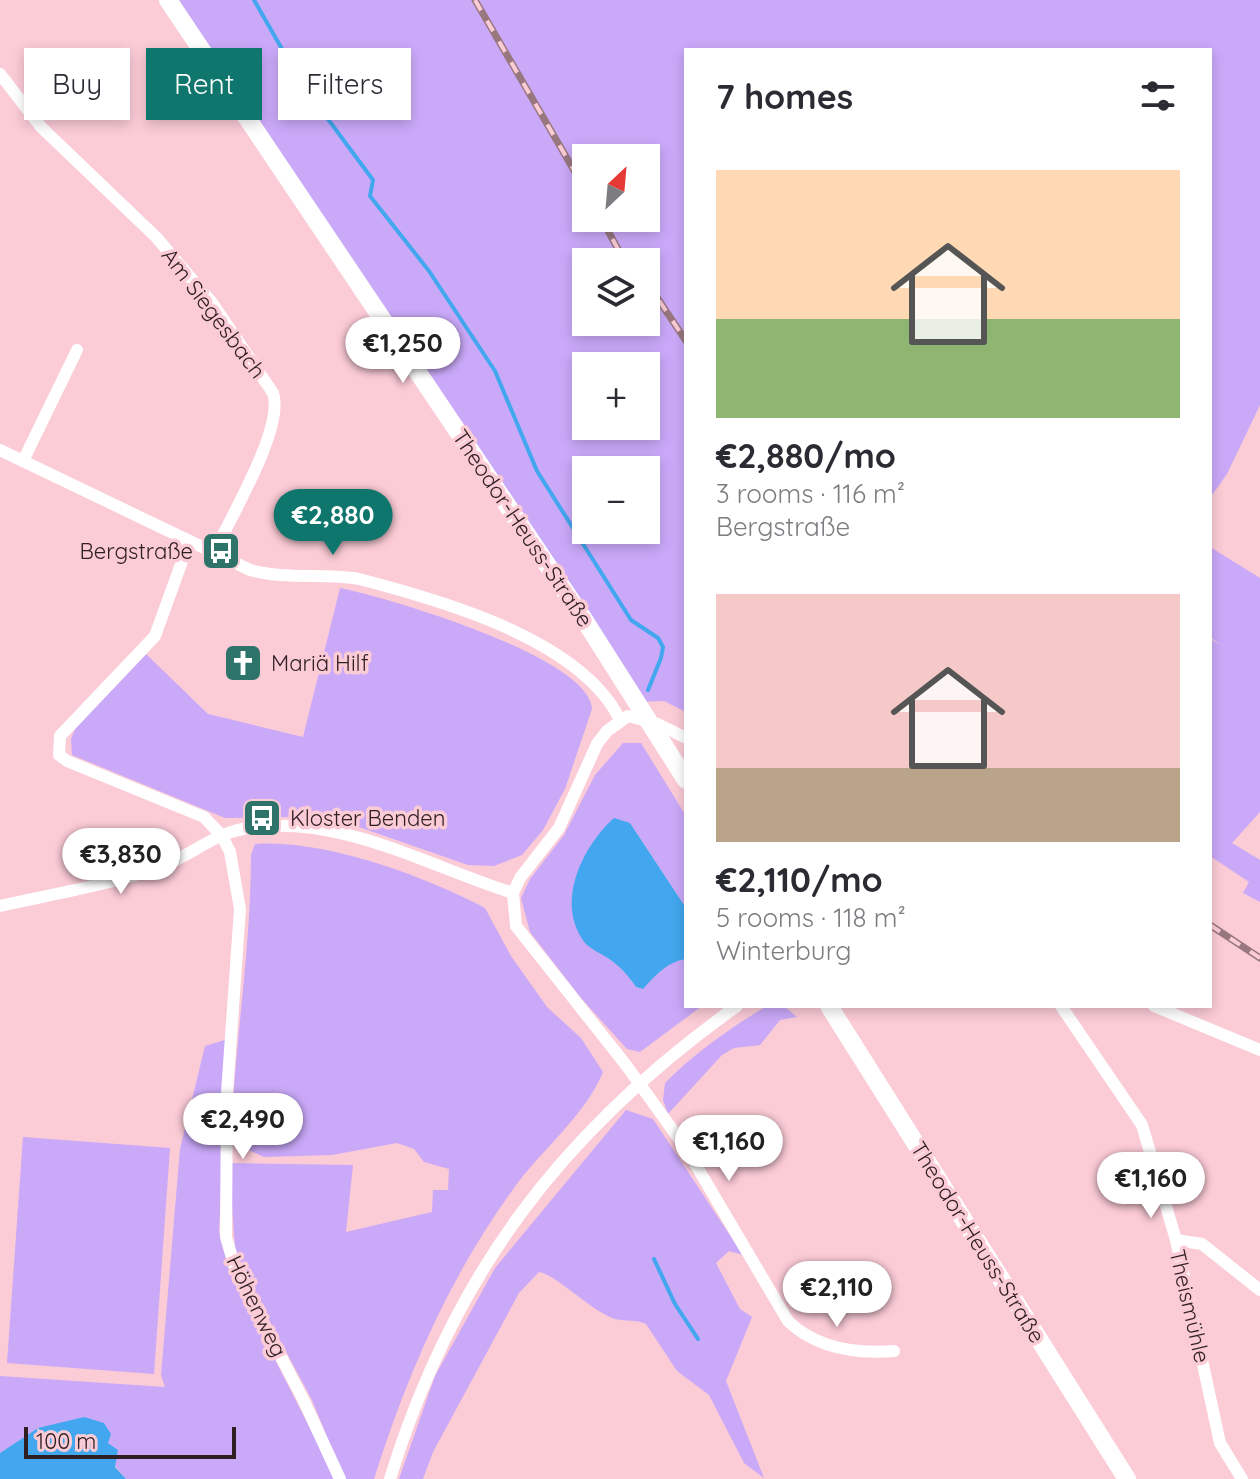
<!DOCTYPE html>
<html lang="en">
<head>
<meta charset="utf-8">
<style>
	:root { --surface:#fff; --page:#f2f2f3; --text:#2b2b33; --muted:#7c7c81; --accent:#0f766e }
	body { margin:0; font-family:Quicksand,sans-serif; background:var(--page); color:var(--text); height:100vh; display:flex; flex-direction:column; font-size:30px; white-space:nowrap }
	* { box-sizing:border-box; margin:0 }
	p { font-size:26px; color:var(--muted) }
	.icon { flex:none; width:44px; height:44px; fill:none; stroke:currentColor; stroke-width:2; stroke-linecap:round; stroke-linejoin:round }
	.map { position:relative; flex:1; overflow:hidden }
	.side { position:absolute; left:684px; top:48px; width:528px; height:960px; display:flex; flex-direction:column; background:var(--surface); border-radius:0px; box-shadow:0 4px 12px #0003 }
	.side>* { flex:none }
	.banner { position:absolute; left:24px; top:48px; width:540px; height:72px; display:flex; gap:16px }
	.needle { width:52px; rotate:26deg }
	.controls { position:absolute; left:572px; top:144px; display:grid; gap:16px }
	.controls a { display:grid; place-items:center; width:88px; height:88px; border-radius:0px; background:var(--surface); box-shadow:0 4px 12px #0003; font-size:40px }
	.scale { position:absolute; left:24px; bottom:20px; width:212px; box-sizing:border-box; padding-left:8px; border:4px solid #2f1e22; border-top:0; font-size:22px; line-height:28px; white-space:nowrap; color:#2f1e22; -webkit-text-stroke:6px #fbcbd6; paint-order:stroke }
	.price { position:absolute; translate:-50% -68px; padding:0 18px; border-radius:28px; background:#fff; color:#222; font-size:26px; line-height:52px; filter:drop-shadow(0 2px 4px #0008) }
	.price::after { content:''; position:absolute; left:50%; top:48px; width:24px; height:18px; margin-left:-12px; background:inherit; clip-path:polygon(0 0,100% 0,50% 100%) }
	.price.active { background:var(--accent); color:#fff }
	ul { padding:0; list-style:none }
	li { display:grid; align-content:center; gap:16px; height:424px; padding:0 32px }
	li span { display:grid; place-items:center; height:248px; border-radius:0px; color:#555 }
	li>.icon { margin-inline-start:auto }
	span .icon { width:144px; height:144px; fill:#fffc; stroke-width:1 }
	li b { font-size:34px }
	h2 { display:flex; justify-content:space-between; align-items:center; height:96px; padding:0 32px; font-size:34px }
	.tag { padding:0 28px; border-radius:0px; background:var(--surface); box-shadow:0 4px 12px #0003; font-size:28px; line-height:72px }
	.tag.active { background:var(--accent); color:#fff }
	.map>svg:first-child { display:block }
</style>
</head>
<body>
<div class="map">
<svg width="1260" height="1479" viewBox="0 0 1260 1479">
	<rect width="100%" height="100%" fill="#fbcbd6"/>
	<g fill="#caa9f9" fill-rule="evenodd">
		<path d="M179 0H1260V405L1227 474 1210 498V50H686V712L664 701 636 702ZM586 158H646V218H586ZM586 262H646V322H586ZM586 366H646V426H586ZM586 470H646V530H586Z"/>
		<polygon points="1210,547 1260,578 1260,812 1232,843 1260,860 1260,902 1243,893 1249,882 1210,856 1210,639 1221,645 1210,637"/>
		<path d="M340 588C386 597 590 657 592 709L565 789 543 830 522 855 494 866 468 865 350 824 289 817 225 818 72 755 71 739 75 729 146 654 208 714 303 737Z"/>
		<path d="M623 743H641L686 816V908L630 823 608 958 625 971 636 987 643 989C656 975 667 962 686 959V1006H702L640 1052 627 1049 581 998 530 932 521 898 530 879 564 835 595 775Z"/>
		<path d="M255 844C325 839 424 876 485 908L511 956 547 1007 581 1038 603 1072C585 1116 542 1149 514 1188 449 1277 407 1375 374 1479H344L312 1400 246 1277 235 1247 229 1163 353 1165 346 1232 432 1212 433 1190H448L449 1169 424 1162 414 1149 397 1143 332 1155 264 1157 231 1142C234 1046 251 952 251 855Z"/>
		<path d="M767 1006H784L797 1017 780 1020 760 1045 734 1048 722 1055 668 1114 663 1100 665 1083C696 1052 730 1028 767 1006Z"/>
		<polygon points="228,1039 219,1232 229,1270 336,1479 126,1479 115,1466 118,1450 108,1443 38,1428 0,1453 0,1376 165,1387 161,1375 180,1149 205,1046"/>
		<path d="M626 1110 653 1119 743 1255 729 1251 716 1263 740 1309 752 1317 726 1381 764 1478 744 1463 709 1395 677 1371 646 1324C636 1319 626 1322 615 1319 594 1313 555 1274 539 1272L519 1293 433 1452 423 1479H399L435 1376 495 1268Z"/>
		<polygon points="23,1137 170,1148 154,1374 7,1363"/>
	</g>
	<g fill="#42a7ee">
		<path d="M614 818 630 823 686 908V959C667 962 656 975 643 989L636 987C628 975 619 965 606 957 600 953 591 949 586 944 554 904 582 847 614 818Z"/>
		<polygon points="84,1417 104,1423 111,1434 108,1443 118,1450 115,1467 126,1479 0,1479 0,1453 38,1428"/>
	</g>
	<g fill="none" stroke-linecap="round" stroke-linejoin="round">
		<g stroke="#42a7ee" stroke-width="4">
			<polyline points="254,0 302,84 373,180 370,196 429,271 495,371 537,471 631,620 658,638 663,647 661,658 648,690"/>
			<polyline points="654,1259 675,1304 698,1339"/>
		</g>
		<g stroke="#fff" stroke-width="12">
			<path d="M0 74 41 127 156 237 213 304 273 393C285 427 230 518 214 553"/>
			<path d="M0 450 250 570C285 580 323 573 359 579 441 600 582 640 620 720"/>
			<polyline points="23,461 77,350"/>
			<polyline points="189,542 155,636 60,736 59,755 67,761 204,817 222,836 230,852 240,909 227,1093 226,1237 236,1271 303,1399 340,1479"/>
			<path d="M686 738 658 724 628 716 607 731 597 744 559 828 520 878 513 893 516 926 626 1065 687 1150 788 1321C817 1349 856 1354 894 1351"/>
			<path d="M0 906C53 894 109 885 160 867 188 857 214 834 243 829 337 812 427 866 513 893"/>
			<polyline points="1061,1006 1142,1125 1176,1240 1220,1443 1242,1479"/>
			<polyline points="1154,1006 1260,1050"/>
			<polyline points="1176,1240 1202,1244 1260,1290"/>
			<path d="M390 1479C453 1274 563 1130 737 1006"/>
		</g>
		<g stroke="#fff" stroke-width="18">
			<polyline points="168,0 585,621 686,780"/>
			<polyline points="829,1006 1127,1479"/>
		</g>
		<g stroke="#98777f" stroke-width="7">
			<g id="rail">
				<polyline points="475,0 586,191"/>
				<polyline points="601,218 625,262"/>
				<polyline points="646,281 686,341"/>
				<polyline points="1210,925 1260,958"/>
			</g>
		</g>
		<use href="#rail" stroke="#fbcbd6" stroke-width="4" stroke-dasharray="12" stroke-linecap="butt"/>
	</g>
	<defs>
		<g id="bus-square" transform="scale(2)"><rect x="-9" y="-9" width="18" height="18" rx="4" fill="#2d736a" stroke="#fbcbd6"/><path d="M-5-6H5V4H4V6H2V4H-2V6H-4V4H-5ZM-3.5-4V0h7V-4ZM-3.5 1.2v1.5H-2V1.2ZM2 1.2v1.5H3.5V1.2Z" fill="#fff"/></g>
		<g id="church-square" transform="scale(2)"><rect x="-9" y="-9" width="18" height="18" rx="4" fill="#2d736a" stroke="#fbcbd6"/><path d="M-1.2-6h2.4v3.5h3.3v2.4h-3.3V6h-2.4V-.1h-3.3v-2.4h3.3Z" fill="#fff"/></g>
	</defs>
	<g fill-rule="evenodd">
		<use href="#bus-square" x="221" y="551"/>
		<use href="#church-square" x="243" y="663"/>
		<use href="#bus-square" x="262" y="818"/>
	</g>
	<g text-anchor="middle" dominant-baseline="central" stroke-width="7" stroke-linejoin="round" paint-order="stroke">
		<g font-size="22" fill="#2f1e22" stroke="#fbcbd6">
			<text transform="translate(214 313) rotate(53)">Am Siegesbach</text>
			<text transform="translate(523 528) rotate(56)">Theodor-Heuss-Straße</text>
			<text transform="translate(978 1242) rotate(58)">Theodor-Heuss-Straße</text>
			<text transform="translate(257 1306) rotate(64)">Höhenweg</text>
			<text transform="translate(1190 1306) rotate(77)">Theismühle</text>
		</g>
		<g font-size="22" fill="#2f1e22" stroke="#fbcbd6" text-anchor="start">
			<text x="193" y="551" text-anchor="end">Bergstraße</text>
			<text x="271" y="663">Mariä Hilf</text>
			<text x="290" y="818">Kloster Benden</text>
		</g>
	</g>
</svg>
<div class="controls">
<a><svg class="needle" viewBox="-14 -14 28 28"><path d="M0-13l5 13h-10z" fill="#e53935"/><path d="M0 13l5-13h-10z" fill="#7c7c81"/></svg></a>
<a><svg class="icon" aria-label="layers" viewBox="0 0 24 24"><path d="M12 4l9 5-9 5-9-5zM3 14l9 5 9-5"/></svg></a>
<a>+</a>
<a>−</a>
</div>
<div class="scale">100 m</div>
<b class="price" style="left:403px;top:385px">€1,250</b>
<b class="price active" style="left:333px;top:557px">€2,880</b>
<b class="price" style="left:121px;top:896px">€3,830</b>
<b class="price" style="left:243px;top:1161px">€2,490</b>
<b class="price" style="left:729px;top:1183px">€1,160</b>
<b class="price" style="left:1151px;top:1220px">€1,160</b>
<b class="price" style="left:837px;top:1329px">€2,110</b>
<div class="banner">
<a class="tag">Buy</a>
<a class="tag active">Rent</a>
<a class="tag">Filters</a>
</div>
<section class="side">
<h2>7 homes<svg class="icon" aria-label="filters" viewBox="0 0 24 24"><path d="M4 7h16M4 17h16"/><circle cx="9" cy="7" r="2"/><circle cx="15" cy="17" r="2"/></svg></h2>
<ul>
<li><span style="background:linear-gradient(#ffd9b3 60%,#8fb573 0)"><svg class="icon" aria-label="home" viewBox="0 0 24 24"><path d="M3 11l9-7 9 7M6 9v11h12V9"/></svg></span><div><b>€2,880/mo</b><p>3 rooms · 116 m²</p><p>Bergstraße</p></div></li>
<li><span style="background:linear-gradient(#f6c9c9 70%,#b9a48a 0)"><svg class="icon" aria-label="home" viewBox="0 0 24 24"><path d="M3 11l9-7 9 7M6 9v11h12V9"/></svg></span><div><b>€2,110/mo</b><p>5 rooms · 118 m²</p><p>Winterburg</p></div></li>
</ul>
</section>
</div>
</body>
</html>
